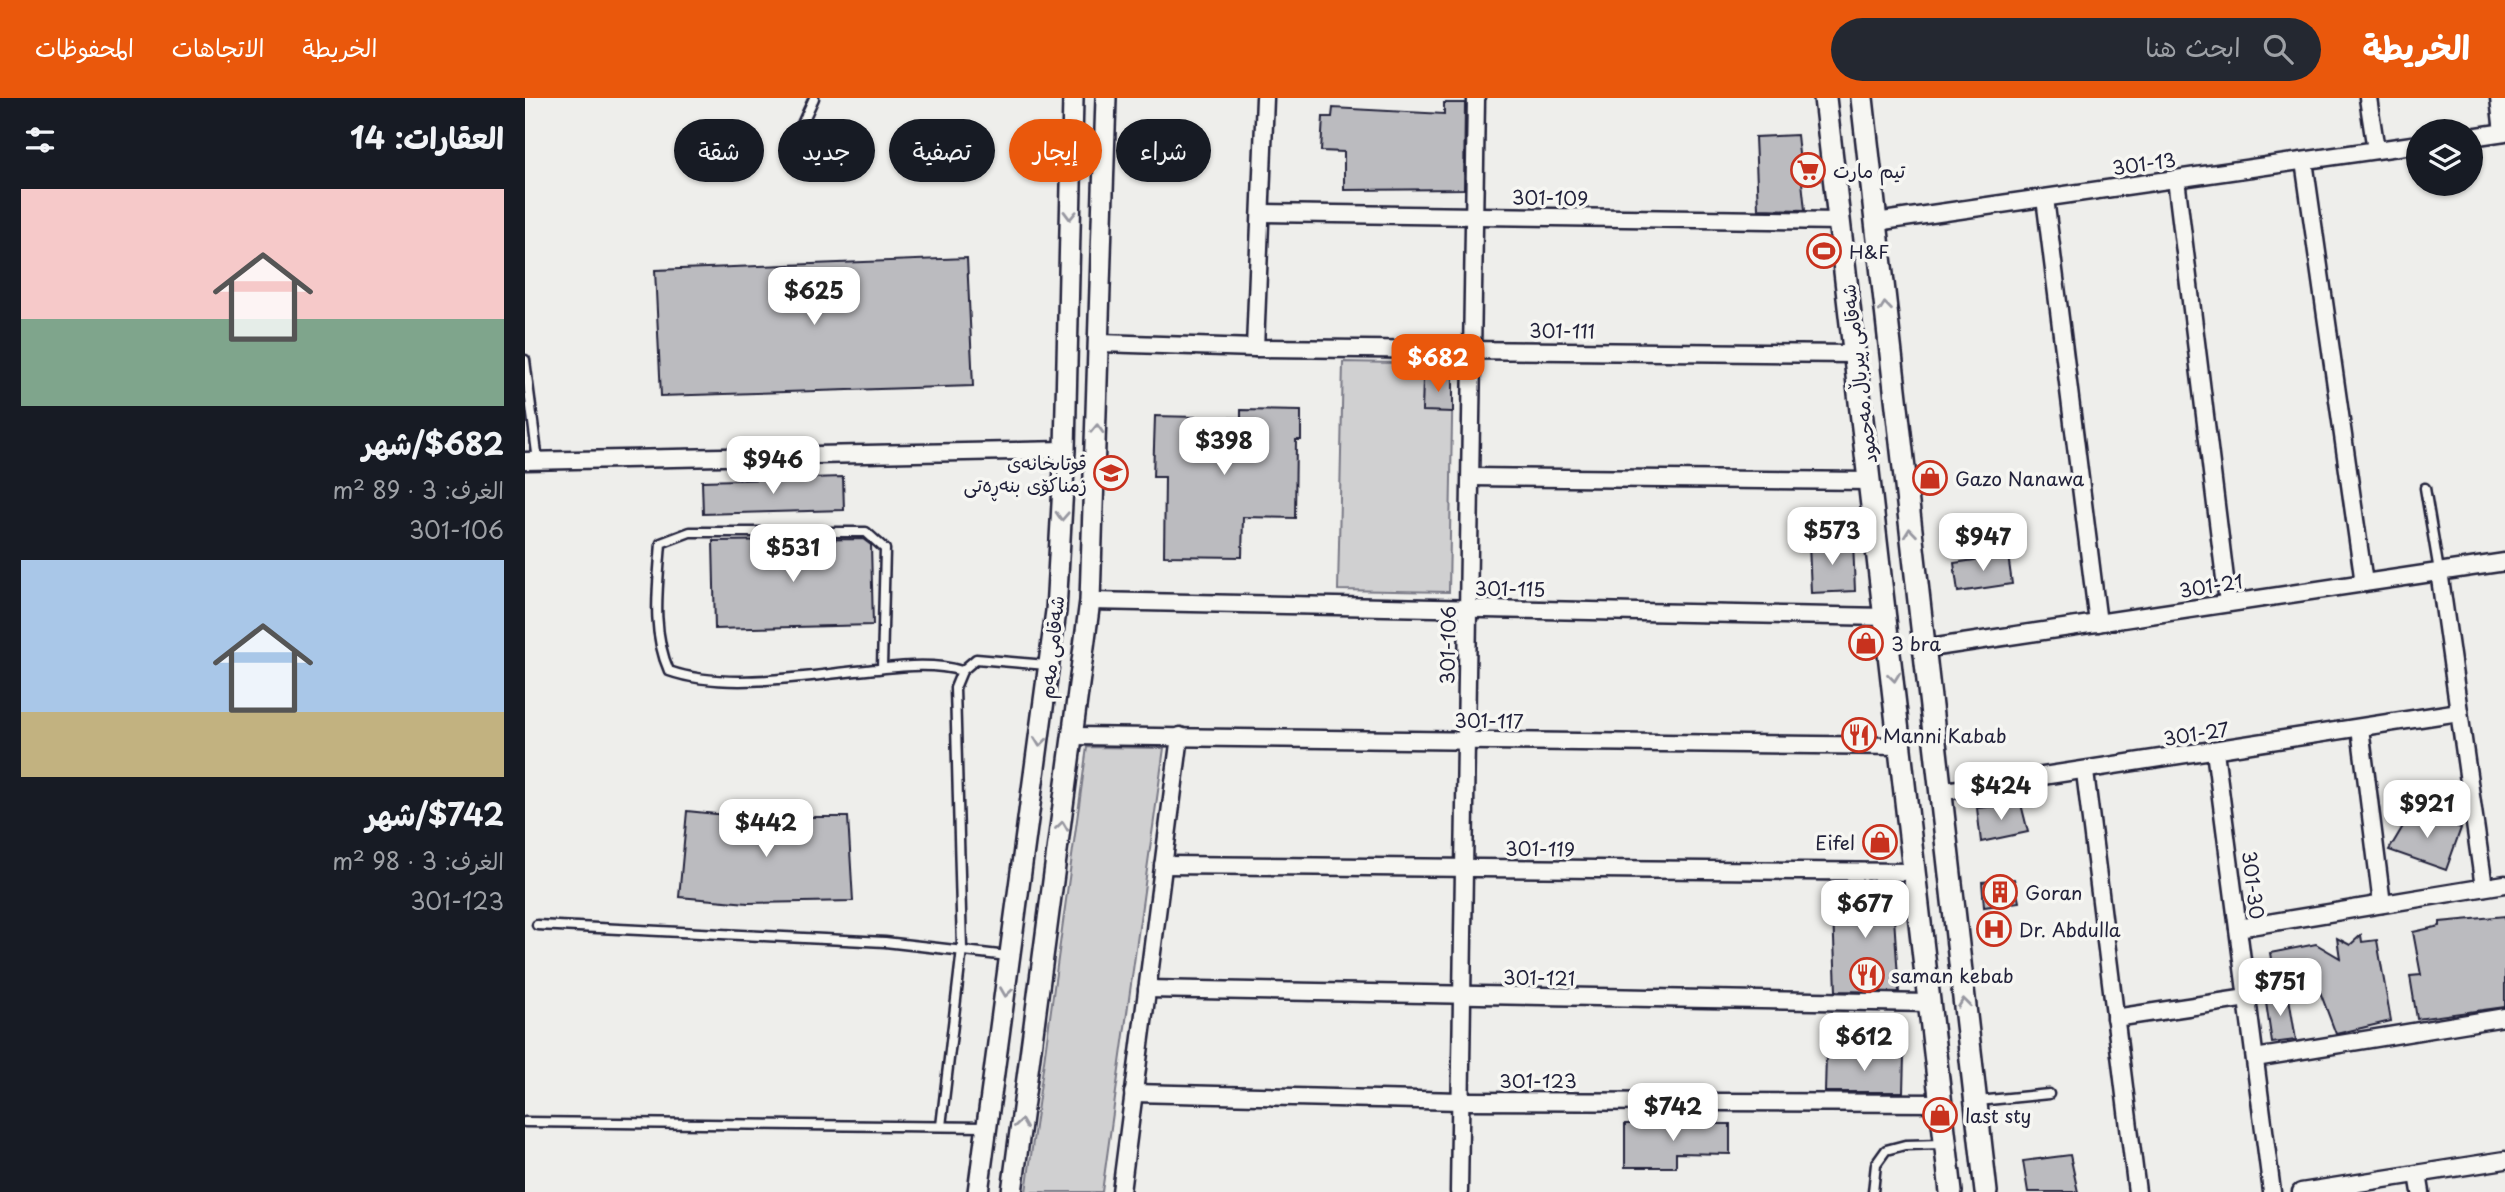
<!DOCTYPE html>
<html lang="ar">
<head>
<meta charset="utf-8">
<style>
	:root { --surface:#171b24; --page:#242831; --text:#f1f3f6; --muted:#9ea1a6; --accent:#ea580c }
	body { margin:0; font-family:"Playpen Sans","Playpen Sans Arabic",sans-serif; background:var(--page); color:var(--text); direction:rtl; height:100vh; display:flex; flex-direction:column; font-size:26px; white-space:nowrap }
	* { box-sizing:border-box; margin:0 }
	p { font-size:23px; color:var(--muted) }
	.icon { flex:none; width:38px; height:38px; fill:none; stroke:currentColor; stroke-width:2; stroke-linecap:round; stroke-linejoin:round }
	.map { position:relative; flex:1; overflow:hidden; direction:ltr }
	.drawer { display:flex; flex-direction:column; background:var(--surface); width:525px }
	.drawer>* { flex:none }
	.guide { position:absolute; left:21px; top:21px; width:665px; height:63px; direction:rtl; display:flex; gap:14px }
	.buttons { position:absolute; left:1881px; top:21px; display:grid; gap:14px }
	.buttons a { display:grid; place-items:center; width:77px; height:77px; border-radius:50%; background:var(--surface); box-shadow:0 2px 5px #0004; font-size:35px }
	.price { position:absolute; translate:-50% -60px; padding:0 16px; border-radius:14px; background:#fff; color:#222; font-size:23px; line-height:46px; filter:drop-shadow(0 2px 4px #0008) }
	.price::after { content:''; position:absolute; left:50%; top:42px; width:21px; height:16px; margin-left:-10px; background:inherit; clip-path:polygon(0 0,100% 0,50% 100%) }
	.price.active { background:var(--accent); color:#fff }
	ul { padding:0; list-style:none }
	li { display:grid; align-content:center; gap:14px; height:371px; padding:0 21px }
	li span { display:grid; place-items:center; height:217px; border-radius:0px; color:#555 }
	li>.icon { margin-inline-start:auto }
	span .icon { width:126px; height:126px; fill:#fffc; stroke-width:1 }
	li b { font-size:30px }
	h2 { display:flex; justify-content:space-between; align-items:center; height:84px; padding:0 21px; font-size:30px }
	.tag { padding:0 24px; border-radius:32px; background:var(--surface); box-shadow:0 2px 5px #0004; font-size:24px; line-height:63px }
	.tag.active { background:var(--accent); color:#fff }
	header { display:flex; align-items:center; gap:42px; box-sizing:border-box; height:98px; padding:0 35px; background:var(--accent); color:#fff }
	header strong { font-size:33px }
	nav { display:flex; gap:38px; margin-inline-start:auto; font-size:24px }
	.search { width:490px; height:63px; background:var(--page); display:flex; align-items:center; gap:18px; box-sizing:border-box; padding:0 24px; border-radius:38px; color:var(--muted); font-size:26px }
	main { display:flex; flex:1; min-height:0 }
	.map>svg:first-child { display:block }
</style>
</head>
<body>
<header>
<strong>الخريطة</strong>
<div class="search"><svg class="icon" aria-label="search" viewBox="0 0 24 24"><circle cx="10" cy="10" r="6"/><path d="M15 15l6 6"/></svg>ابحث هنا</div>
<nav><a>الخريطة</a><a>الاتجاهات</a><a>المحفوظات</a></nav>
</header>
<main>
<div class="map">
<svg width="1980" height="1094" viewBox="0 0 1980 1094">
	<rect width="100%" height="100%" fill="#eeeeeb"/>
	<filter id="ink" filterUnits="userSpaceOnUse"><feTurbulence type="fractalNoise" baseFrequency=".0143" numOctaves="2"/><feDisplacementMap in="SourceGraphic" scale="14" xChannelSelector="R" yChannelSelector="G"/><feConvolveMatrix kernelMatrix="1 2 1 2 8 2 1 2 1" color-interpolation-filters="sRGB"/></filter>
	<g filter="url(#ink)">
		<g fill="#d0d0d1" stroke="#797986" stroke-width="2">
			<polygon points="818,264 928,266 924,494 813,492"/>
			<polygon points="562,649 639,650 577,1094 501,1094"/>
		</g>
		<g fill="#bbbbbf" stroke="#22223b" stroke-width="2">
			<polygon points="919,5 940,5 939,91 819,92 819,54 796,53 798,19 807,19 808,10 919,16"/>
			<polygon points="1272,37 1280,112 1233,111 1230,39"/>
			<polygon points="442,160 448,288 136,298 130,172"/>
			<polygon points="909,277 928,277 928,314 897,313 898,281 909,281"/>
			<polygon points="716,312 776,313 776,342 771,342 770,420 718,419 717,459 639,458 640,379 628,379 630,318 716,320"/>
			<polygon points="318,379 319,412 178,416 177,383"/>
			<polygon points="338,441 346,447 348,527 190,531 188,443"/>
			<polygon points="1328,443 1330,493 1286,495 1284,445"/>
			<polygon points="1483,457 1487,486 1433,494 1429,465"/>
			<polygon points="1496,706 1503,734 1456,744 1452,710"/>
			<polygon points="162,713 220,719 323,719 328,803 223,805 154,799"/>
			<polygon points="1887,713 1936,730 1921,772 1864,752"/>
			<polygon points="1489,781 1494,804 1459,809 1457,784"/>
			<polygon points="1307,789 1367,790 1374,894 1311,893"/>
			<polygon points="1980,818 1980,909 1892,921 1885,878 1896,877 1888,834 1915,828 1915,824"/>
			<polygon points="1836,837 1837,844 1852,842 1866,923 1811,936 1792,886 1751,890 1745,855 1791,846 1815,860 1812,840 1825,847"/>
			<polygon points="1763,894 1771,942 1747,945 1740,898"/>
			<polygon points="1301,956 1379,958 1378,994 1300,994"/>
			<polygon points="1100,1026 1205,1026 1205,1056 1151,1055 1151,1069 1100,1069"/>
			<polygon points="1545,1057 1553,1094 1503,1094 1498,1063"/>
		</g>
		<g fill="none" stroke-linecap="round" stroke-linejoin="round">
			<g stroke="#22223b" stroke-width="13">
				<g id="service">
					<polyline points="263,56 289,0"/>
					<polyline points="0,262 13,363"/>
					<polyline points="1900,390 1914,473"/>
					<path d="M357 570 360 451 341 434H165L136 445C133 489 126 532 144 573 203 594 290 576 352 571 381 568 409 565 437 573"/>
					<polyline points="12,827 360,844 483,858"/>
					<polyline points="1453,1003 1524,996"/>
					<polyline points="0,1024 462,1029"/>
					<polyline points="416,1028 437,851 430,590 437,573 451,561 522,567"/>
					<polyline points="1348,1094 1351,1066 1361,1052 1380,1047 1418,1046"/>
				</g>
			</g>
			<g stroke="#22223b" stroke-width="21">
				<g id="minor">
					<polyline points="1843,0 1851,52"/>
					<polyline points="1974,0 1978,34"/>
					<polyline points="1946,39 1980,34"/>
					<polyline points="1779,63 1839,485"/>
					<polyline points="1651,81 1703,505"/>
					<polyline points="1520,100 1573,525"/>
					<polyline points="736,115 1315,123"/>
					<polyline points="1351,124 1894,46"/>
					<polyline points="575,245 730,250 1331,256"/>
					<polyline points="730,250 740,0"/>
					<polyline points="0,363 540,352"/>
					<polyline points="946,379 1346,383"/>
					<polyline points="1914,473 1959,789"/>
					<polyline points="565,503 1362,519"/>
					<polyline points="1398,551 1980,464"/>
					<polyline points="1835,630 1857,806"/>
					<polyline points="549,638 1377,648"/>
					<polyline points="1690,653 1747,1094"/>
					<polyline points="1560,674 1612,1094"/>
					<polyline points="1414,694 1934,614"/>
					<polyline points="638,767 1391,774"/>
					<polyline points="1713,830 1980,786"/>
					<polyline points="622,891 1405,905"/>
					<polyline points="1590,920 1722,900"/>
					<polyline points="1730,960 1980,919"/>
					<polyline points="608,995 936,1003 1417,1005"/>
					<polyline points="1893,1076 1896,1094"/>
					<polyline points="596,1094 655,638"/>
					<polyline points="934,1094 951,0"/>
					<polyline points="1776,1094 1980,1062"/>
				</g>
			</g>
			<g stroke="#22223b" stroke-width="24">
				<g id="tertiary">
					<polyline points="453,1094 531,513 540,352 548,0"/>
					<polyline points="487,1094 565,503 581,0"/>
				</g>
			</g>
			<g stroke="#22223b" stroke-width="26">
				<g id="secondary">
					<polyline points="1300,0 1426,1094"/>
					<polyline points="1337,0 1461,1094"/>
				</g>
			</g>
			<use href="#service" stroke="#f6f6f2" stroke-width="8"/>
			<use href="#minor" stroke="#f6f6f2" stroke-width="16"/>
			<use href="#tertiary" stroke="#f6f6f2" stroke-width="19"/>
			<use href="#secondary" stroke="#f6f6f2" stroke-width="21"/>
		</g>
		<defs><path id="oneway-chevron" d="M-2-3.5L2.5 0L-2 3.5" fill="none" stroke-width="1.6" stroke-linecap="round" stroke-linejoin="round" transform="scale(1.75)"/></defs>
		<g stroke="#9797a0">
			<use href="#oneway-chevron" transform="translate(545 117) rotate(91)"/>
			<use href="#oneway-chevron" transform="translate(1360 209) rotate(-96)"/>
			<use href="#oneway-chevron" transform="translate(572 331) rotate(-88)"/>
			<use href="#oneway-chevron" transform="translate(537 418) rotate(93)"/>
			<use href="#oneway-chevron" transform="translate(1385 435) rotate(-96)"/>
			<use href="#oneway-chevron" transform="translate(1369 579) rotate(83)"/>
			<use href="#oneway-chevron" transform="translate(515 644) rotate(97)"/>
			<use href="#oneway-chevron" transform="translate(537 728) rotate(-82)"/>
			<use href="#oneway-chevron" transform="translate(481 894) rotate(98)"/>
			<use href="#oneway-chevron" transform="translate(1439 905) rotate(-97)"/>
			<use href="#oneway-chevron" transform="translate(496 1026) rotate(-82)"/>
		</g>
	</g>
	<defs>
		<g id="supermarket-ring" transform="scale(1.75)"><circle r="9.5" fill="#f6f6f2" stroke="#c8321e" stroke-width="1.5"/><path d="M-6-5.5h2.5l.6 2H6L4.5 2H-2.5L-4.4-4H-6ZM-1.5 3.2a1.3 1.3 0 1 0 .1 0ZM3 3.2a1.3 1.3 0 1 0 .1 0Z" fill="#c8321e"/></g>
		<g id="stadium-ring" transform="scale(1.75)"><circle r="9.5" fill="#f6f6f2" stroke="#c8321e" stroke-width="1.5"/><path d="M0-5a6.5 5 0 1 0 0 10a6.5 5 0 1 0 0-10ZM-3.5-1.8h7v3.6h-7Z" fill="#c8321e"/></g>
		<g id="school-ring" transform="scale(1.75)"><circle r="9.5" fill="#f6f6f2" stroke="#c8321e" stroke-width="1.5"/><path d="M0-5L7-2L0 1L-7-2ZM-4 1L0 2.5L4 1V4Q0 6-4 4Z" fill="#c8321e"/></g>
		<g id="shop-ring" transform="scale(1.75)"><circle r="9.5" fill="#f6f6f2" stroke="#c8321e" stroke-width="1.5"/><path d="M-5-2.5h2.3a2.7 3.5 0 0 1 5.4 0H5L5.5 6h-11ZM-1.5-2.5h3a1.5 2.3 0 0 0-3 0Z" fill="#c8321e"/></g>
		<g id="restaurant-ring" transform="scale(1.75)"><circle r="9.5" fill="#f6f6f2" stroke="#c8321e" stroke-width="1.5"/><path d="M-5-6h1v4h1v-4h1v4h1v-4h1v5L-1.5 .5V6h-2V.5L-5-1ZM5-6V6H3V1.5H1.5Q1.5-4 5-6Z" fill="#c8321e"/></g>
		<g id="building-ring" transform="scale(1.75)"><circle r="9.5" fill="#f6f6f2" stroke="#c8321e" stroke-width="1.5"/><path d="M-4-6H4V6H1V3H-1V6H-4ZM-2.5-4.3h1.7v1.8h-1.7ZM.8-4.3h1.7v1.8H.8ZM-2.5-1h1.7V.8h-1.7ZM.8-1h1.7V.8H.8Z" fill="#c8321e"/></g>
		<g id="hospital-ring" transform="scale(1.75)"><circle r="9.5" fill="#f6f6f2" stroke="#c8321e" stroke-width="1.5"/><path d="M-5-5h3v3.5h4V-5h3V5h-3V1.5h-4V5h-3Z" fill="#c8321e"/></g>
	</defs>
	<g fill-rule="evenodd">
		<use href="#supermarket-ring" x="1283" y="72"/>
		<use href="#stadium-ring" x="1299" y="153"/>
		<use href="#school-ring" x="586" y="375"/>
		<use href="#shop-ring" x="1405" y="380"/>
		<use href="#shop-ring" x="1341" y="545"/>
		<use href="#restaurant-ring" x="1334" y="637"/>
		<use href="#shop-ring" x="1355" y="744"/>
		<use href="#building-ring" x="1475" y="794"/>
		<use href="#hospital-ring" x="1469" y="831"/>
		<use href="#restaurant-ring" x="1342" y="877"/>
		<use href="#shop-ring" x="1415" y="1017"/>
	</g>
	<g text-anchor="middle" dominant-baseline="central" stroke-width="7" stroke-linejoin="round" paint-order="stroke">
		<g font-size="19" fill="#22223b" stroke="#f6f6f2">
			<text transform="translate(1619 65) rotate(-8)">301-13</text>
			<text transform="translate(1025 99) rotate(1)">301-109</text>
			<text transform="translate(1037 232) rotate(1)">301-111</text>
			<text transform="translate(1333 276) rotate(-97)">شەقامی پیرباڵ مەحمود</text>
			<text transform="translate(1686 487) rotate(-9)">301-21</text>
			<text transform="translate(985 490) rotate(1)">301-115</text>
			<text transform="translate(922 547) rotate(-89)">301-106</text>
			<text transform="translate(526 549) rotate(-84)">شەقامی مەم</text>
			<text transform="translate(964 622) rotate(1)">301-117</text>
			<text transform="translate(1671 635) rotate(-9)">301-27</text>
			<text transform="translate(1015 750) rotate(1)">301-119</text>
			<text transform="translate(1729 787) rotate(83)">301-30</text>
			<text transform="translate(1014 879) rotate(1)">301-121</text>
			<text x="1013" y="982">301-123</text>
		</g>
		<g font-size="19" fill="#22223b" stroke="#f6f6f2" text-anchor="start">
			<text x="1308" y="72">تیم مارت</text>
			<text x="1324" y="153">H&amp;F</text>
			<text x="562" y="364" text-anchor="end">قوتابخانەی<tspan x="562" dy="22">زمناكۆی بنەڕەتی</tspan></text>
			<text x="1430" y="380">Gazo Nanawa</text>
			<text x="1366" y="545">3 bra</text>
			<text x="1358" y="637">Manni Kabab</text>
			<text x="1330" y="744" text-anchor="end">Eifel</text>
			<text x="1500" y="794">Goran</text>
			<text x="1494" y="831">Dr. Abdulla</text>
			<text x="1366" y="877">saman kebab</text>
			<text x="1440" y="1017">last sty</text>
		</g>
	</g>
</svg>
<div class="buttons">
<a><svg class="icon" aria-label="layers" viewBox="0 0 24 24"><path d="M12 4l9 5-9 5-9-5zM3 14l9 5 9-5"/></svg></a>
</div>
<b class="price" style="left:289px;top:229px">$625</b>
<b class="price active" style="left:913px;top:296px">$682</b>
<b class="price" style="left:699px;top:379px">$398</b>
<b class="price" style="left:248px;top:398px">$946</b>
<b class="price" style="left:1307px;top:469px">$573</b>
<b class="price" style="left:1458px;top:475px">$947</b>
<b class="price" style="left:268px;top:486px">$531</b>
<b class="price" style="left:1476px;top:724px">$424</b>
<b class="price" style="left:1902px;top:742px">$921</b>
<b class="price" style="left:241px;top:761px">$442</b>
<b class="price" style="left:1340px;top:842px">$677</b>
<b class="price" style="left:1755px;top:920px">$751</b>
<b class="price" style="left:1339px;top:975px">$612</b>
<b class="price" style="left:1148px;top:1045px">$742</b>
<div class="guide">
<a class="tag">شراء</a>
<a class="tag active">إيجار</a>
<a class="tag">تصفية</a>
<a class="tag">جديد</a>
<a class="tag">شقة</a>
</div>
</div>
<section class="drawer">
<h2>العقارات: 14<svg class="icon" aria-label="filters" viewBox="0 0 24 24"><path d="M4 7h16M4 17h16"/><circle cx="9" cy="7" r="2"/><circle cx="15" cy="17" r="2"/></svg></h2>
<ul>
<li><span style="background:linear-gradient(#f6c9c9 60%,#7fa58c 0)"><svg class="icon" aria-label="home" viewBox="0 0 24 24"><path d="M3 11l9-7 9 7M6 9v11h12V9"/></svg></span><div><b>$682/شهر</b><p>الغرف: 3 · 89 m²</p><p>301-106</p></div></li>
<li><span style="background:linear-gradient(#a9c7e8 70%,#c2b280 0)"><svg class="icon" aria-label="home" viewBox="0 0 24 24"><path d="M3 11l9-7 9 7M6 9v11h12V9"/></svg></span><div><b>$742/شهر</b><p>الغرف: 3 · 98 m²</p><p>301-123</p></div></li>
</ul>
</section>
</main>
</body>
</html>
